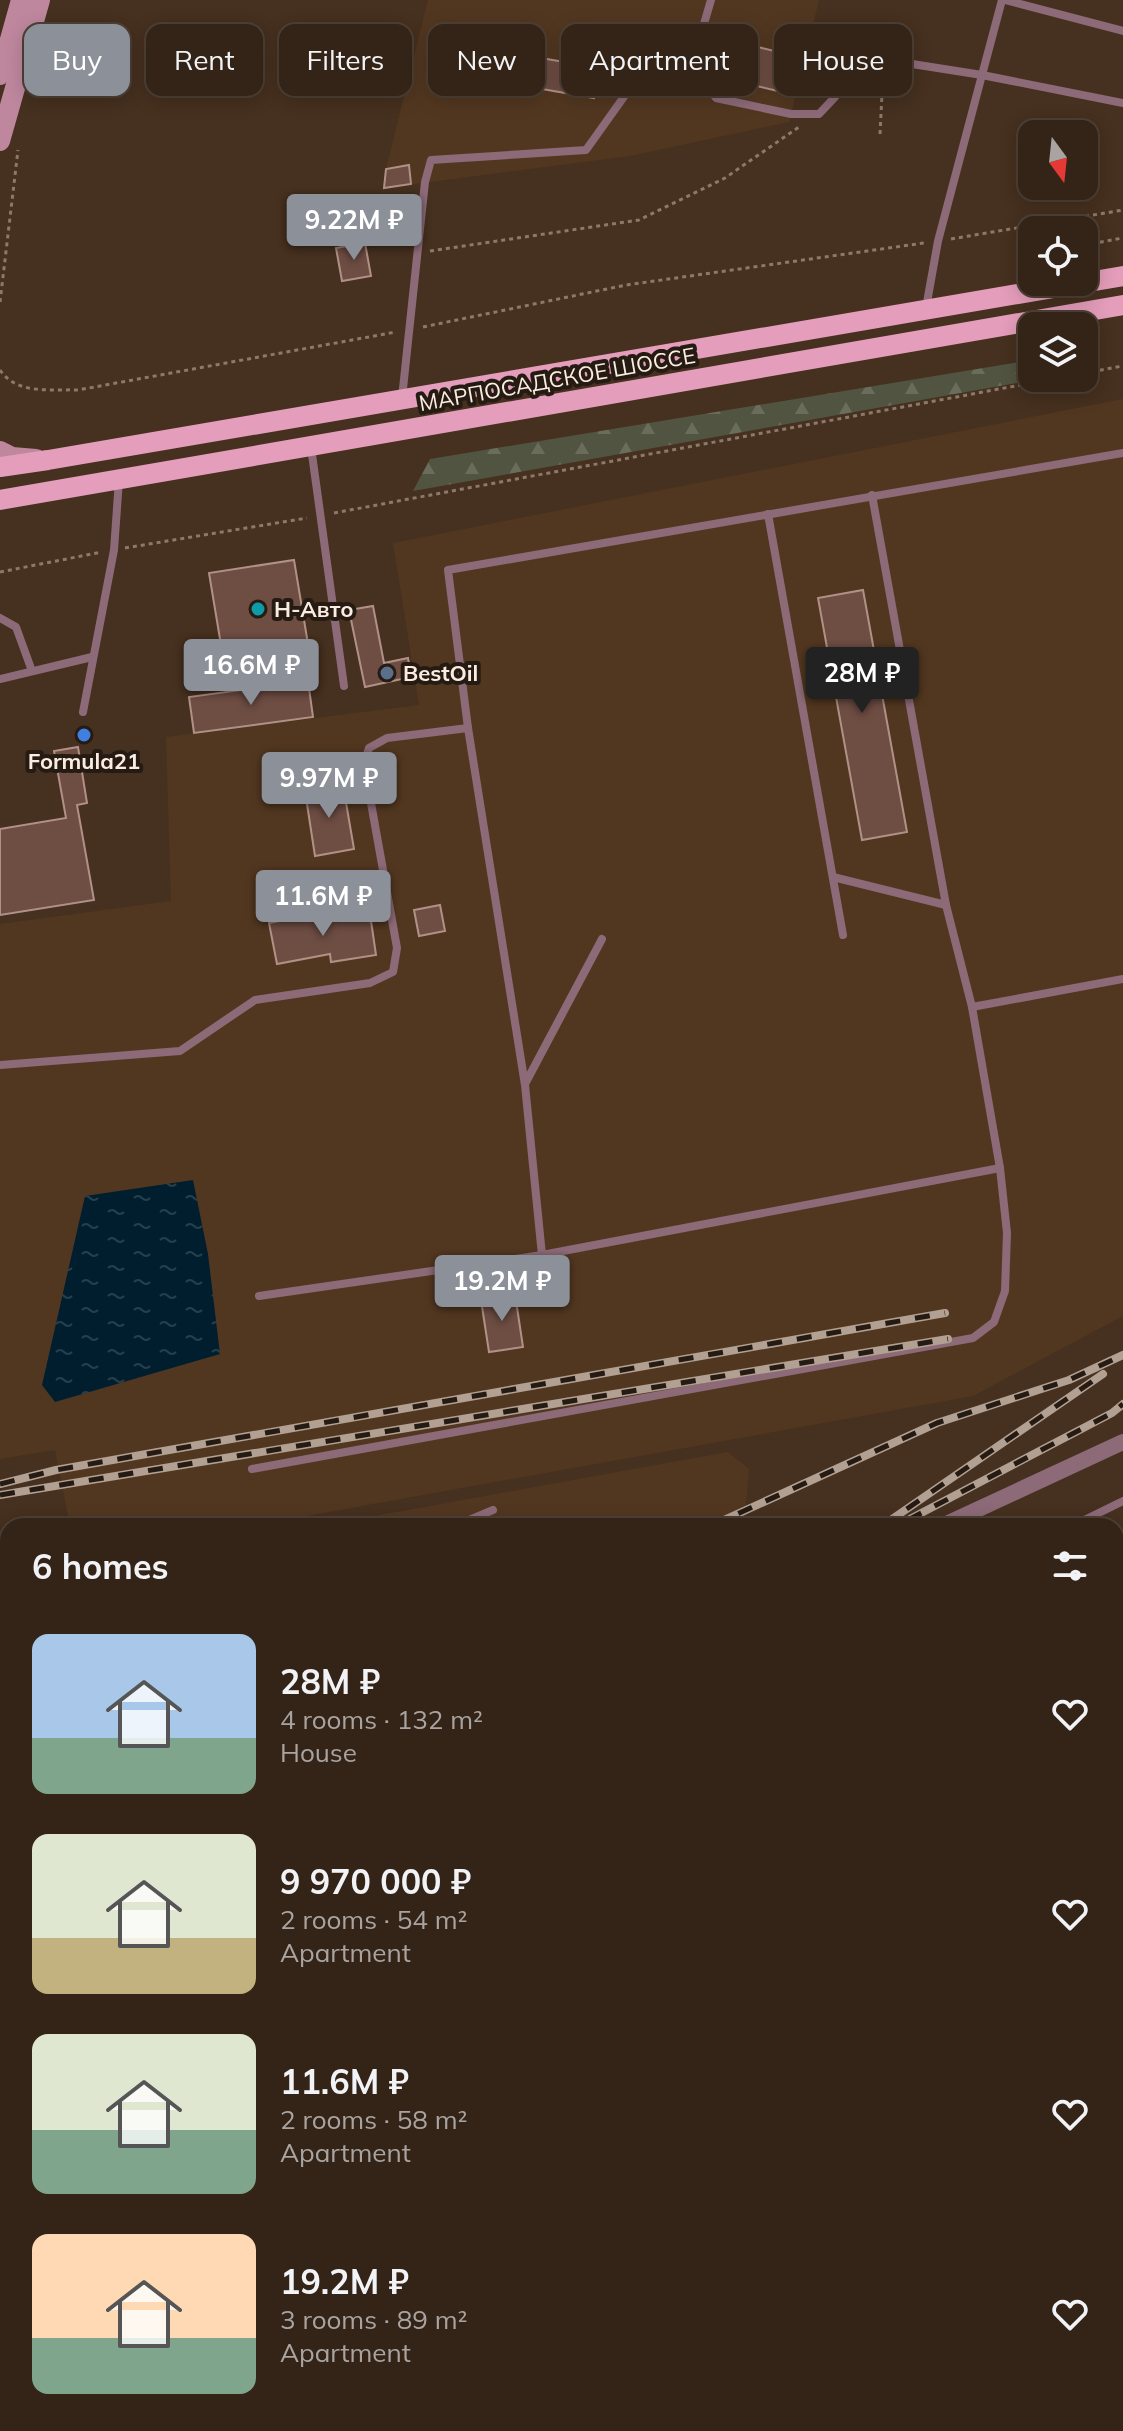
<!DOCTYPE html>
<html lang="en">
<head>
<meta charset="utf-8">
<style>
	:root { --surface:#342417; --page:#3c2c20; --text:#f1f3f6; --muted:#a9a4a1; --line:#4e4136; --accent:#8c9099 }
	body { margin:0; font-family:Mulish,sans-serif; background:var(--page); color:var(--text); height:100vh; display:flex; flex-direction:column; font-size:30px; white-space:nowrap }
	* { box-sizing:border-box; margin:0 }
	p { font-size:26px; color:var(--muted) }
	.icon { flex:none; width:44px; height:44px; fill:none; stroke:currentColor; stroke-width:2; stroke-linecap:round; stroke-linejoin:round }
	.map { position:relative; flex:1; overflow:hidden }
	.sheet { position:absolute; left:0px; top:1518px; width:1124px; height:914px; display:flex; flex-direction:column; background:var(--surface); border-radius:24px 24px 0 0; box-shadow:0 4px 20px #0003,0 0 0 2px var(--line) }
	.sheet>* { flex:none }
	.top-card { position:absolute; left:24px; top:24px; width:1076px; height:72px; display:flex; gap:16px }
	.needle { width:52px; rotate:165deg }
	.tools { position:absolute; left:1018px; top:120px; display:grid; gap:16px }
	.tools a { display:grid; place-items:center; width:80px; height:80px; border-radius:16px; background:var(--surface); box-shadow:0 4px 20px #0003,0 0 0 2px var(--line); font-size:40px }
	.price { position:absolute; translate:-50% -68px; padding:0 18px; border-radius:8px; background:var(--accent); color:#fff; font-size:26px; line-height:52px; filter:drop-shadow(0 2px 4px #0008) }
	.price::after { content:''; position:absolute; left:50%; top:48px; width:24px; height:18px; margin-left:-12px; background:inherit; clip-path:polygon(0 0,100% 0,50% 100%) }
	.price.current { background:#222; color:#fff }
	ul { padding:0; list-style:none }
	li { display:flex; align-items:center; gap:24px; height:200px; padding:0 32px }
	li span { display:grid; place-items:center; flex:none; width:224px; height:160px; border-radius:16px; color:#555 }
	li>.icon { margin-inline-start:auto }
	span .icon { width:96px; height:96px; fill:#fffc; stroke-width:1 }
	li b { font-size:34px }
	h2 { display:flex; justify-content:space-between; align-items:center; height:96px; padding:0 32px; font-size:34px }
	.pill { padding:0 28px; border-radius:16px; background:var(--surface); box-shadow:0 4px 20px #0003,0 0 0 2px var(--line); font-size:28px; line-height:72px }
	.pill.current { background:var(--accent); color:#fff }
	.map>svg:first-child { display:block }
</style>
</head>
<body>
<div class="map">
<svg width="1123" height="2431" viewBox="0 0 1123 2431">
	<defs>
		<pattern id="forest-firs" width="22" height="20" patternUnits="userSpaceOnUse" patternTransform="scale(2)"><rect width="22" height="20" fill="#505440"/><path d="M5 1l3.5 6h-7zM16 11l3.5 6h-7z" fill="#6a6d5b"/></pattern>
		<pattern id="water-ripples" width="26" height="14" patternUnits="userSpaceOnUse" patternTransform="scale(2)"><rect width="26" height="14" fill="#001e2e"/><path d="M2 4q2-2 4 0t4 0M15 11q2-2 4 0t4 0" fill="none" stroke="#263f4c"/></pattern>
	</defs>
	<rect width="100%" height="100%" fill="#46301f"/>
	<g fill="#523720">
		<polygon points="428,0 819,0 789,122 630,156 384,188 386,169"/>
		<polygon points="1123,399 1123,1316 973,1396 251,1526 70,1526 55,1450 0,1459 0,924 171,901 166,737 419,705 393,543"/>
		<polygon points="728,1452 749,1469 744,1526 319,1526"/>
		<polygon points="0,1560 8,1561 8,1900 0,1904"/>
		<polygon points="8,1945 8,2065 0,2065 0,1949"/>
		<polygon points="1123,2108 1123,2374 1116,2371 1116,2109"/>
		<polygon points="0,2204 8,2206 8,2424 826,2424 838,2431 0,2431"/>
	</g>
	<polygon fill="url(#forest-firs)" points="1032,360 1032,378 1044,378 413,491 430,459"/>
	<polygon fill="url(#water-ripples)" points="193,1180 208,1254 220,1354 55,1402 42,1385 85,1196"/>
	<g fill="#6e4d43" stroke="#b19187" stroke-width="2">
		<polygon points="729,40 795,56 786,93 720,77"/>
		<polygon points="518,54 599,68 594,98 513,84"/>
		<polygon points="409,165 411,184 384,188 386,169"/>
		<polygon points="365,243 371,276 342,281 336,248"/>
		<polygon points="294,560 308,644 223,657 209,573"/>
		<polygon points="863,590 907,832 862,840 818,598"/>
		<polygon points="373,606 384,663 408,658 411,677 365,687 349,610"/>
		<polygon points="308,681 313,717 194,733 189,697"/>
		<polygon points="78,747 87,803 77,805 94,900 0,915 0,829 66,818 54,751"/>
		<polygon points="343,785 354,849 315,856 305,791"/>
		<polygon points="440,905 445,931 419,936 414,910"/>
		<polygon points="322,913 324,921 370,914 376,955 331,962 330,954 277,964 269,923"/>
		<polygon points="515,1294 523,1347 489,1352 481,1300"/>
	</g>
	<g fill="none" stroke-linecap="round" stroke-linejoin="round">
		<g stroke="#8c796b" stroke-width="3" stroke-dasharray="4 4" stroke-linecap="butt">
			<polyline points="880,134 883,74"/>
			<polyline points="951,239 1123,210"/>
			<polyline points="1084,245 1123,238"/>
			<polyline points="430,251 639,220 725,178 799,127"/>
			<polyline points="0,302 18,150"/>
			<polyline points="423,327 626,285 924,243"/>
			<path d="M0 370C17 395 50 389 78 390L396 332"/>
			<polyline points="1084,373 1123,366"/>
			<polyline points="334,513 1058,378"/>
			<polyline points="125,548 307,518"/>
			<polyline points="0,572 102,552"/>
		</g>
		<g stroke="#8d6a78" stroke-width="8">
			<polyline points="711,0 692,65 716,98 791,114 819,114 835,97 855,55 982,75 1002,0"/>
			<polyline points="1005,0 1123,31"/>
			<polyline points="926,308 938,241 982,75 1123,103"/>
			<polyline points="402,398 425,182 431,160 586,150 658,49"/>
			<polyline points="311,447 344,686"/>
			<polyline points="768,514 843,935"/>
			<polyline points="0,618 16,627 32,671"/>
			<polyline points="0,679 92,657"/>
			<polyline points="83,712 114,550 119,480"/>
			<polyline points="833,877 946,905"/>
			<polyline points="972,1007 1123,979"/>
			<polyline points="0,1065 180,1051 255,1000 370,983 393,972 397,948 364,764 369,748 387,738 468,728"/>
			<polyline points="525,1084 602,939"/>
			<polyline points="542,1255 525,1085 468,728 448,570 1123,453"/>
			<polyline points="259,1296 542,1255 1000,1168"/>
			<polyline points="252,1469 973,1338 994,1322 1005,1291 1007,1233 1000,1168 972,1007 946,905 872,495"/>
			<polyline points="455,1526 493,1510"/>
			<polyline points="1072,1526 1123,1501"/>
			<polyline points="0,1585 8,1587"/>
			<polyline points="1116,1866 1123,1864"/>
			<polyline points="1116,2132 1123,2131"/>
			<polyline points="1116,2357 1123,2360"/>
		</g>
		<polyline stroke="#8d6a78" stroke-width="16" points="942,1526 1123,1442"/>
		<g stroke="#be879e" stroke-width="20">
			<polyline points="0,75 21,0"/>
			<polyline points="0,141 40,0"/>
			<polyline points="0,451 12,457 36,459"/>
		</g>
		<g stroke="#e49dba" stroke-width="20">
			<polyline points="0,467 48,460 1123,276"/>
			<polyline points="0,500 1123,305"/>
		</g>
		<g stroke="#b2a093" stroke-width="8">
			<g id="rail">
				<polyline points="0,1484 56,1470 945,1313"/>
				<polyline points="0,1495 948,1339"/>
				<polyline points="908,1520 1112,1413 1123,1404"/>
				<polyline points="711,1526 937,1423 1069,1380 1123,1355"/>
				<polyline points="882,1526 1103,1374"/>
				<polyline points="0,1934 8,1930"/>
				<polyline points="0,2085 8,2086"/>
				<polyline points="1116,2097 1123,2095"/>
				<polyline points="0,2145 8,2147"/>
				<polyline points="1116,2216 1123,2217"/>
				<polyline points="0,2234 8,2237"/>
				<polyline points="1116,2260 1123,2261"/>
				<polyline points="0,2276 8,2278"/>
				<polyline points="735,2424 747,2431"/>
				<polyline points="999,2424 1024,2431"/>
			</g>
		</g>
		<use href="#rail" stroke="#251b13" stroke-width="5" stroke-dasharray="15" stroke-linecap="butt"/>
	</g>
	<circle fill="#0f9aa8" stroke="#251b13" stroke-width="3" cx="258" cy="609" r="8"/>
	<circle fill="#5c6f8a" stroke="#251b13" stroke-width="3" cx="387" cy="673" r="8"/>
	<circle fill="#3f7fe0" stroke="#251b13" stroke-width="3" cx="84" cy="735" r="8"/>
	<g text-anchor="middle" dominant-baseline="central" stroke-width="8" stroke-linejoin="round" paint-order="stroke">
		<g font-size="22" fill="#faece1" stroke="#251b13">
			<text transform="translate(557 379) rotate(-10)">МАРПОСАДСКОЕ ШОССЕ</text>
		</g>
		<g font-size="22" font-weight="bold" fill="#faece1" stroke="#251b13" text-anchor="start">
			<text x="274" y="609">Н-Авто</text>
			<text x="403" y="673">BestOil</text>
			<text x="84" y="761" text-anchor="middle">Formula21</text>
		</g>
	</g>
</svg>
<div class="tools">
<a><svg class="needle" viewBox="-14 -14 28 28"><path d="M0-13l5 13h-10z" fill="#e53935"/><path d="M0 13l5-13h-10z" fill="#a9a4a1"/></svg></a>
<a><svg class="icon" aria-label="locate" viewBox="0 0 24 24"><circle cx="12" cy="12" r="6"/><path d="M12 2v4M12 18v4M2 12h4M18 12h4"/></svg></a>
<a><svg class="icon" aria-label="layers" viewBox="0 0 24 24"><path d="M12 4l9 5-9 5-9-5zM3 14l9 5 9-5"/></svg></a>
</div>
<b class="price" style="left:354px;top:262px">9.22M ₽</b>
<b class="price" style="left:251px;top:707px">16.6M ₽</b>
<b class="price current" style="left:862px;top:715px">28M ₽</b>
<b class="price" style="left:329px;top:820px">9.97M ₽</b>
<b class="price" style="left:323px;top:938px">11.6M ₽</b>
<b class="price" style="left:502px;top:1323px">19.2M ₽</b>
<div class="top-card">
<a class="pill current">Buy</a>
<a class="pill">Rent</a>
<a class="pill">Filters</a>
<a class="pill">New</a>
<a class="pill">Apartment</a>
<a class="pill">House</a>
</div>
<section class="sheet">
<h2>6 homes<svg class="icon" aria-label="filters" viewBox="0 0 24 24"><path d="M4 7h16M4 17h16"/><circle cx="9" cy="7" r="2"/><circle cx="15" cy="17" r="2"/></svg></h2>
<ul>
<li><span style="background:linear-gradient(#a9c7e8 65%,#7fa58c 0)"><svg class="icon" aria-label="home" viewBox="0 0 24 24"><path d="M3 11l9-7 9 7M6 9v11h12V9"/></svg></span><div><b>28M ₽</b><p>4 rooms · 132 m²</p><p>House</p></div><svg class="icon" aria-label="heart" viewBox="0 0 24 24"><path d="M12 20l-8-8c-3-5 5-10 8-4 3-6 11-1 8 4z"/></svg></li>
<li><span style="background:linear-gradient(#dfe7d0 65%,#c2b280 0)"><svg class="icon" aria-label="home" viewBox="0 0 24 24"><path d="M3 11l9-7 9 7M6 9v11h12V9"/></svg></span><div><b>9 970 000 ₽</b><p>2 rooms · 54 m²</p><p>Apartment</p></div><svg class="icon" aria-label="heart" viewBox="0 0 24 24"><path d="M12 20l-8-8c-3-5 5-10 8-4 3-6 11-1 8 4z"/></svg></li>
<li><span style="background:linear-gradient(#dfe7d0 60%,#7fa58c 0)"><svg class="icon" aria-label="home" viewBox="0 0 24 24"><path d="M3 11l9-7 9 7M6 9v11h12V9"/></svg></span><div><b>11.6M ₽</b><p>2 rooms · 58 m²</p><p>Apartment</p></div><svg class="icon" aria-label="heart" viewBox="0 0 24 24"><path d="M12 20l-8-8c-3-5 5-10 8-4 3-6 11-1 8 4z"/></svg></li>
<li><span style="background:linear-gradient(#ffd9b3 65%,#7fa58c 0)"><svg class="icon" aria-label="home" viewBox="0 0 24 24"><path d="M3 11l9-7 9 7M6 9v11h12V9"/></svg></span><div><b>19.2M ₽</b><p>3 rooms · 89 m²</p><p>Apartment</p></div><svg class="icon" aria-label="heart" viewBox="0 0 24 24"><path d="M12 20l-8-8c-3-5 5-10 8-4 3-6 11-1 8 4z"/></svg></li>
</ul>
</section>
</div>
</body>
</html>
